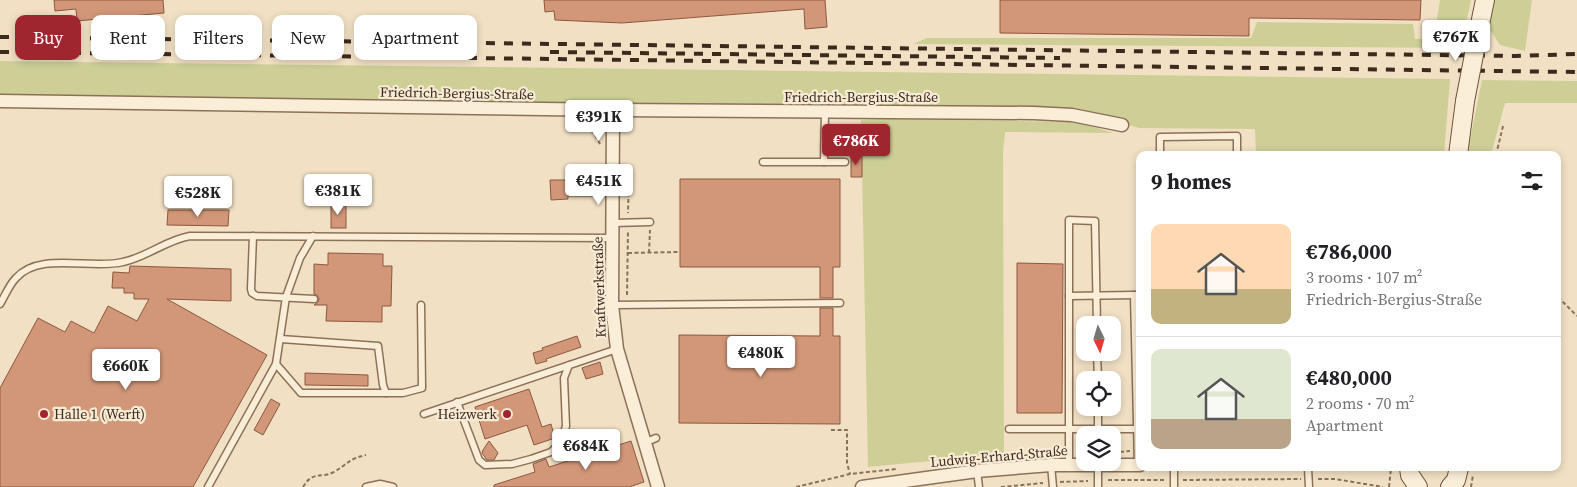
<!DOCTYPE html>
<html lang="en">
<head>
<meta charset="utf-8">
<style>
	:root { --surface:#fff; --page:#f6f6f6; --text:#202124; --muted:#757577; --line:#e0e0e0; --accent:#9f262f }
	body { margin:0; font-family:"Source Serif 4",serif; background:var(--page); color:var(--text); height:100vh; display:flex; flex-direction:column; font-size:19px; white-space:nowrap }
	* { box-sizing:border-box; margin:0 }
	p { font-size:16px; color:var(--muted) }
	.icon { flex:none; width:28px; height:28px; fill:none; stroke:currentColor; stroke-width:2; stroke-linecap:round; stroke-linejoin:round }
	.map { position:relative; flex:1; overflow:hidden }
	.sheet { position:absolute; left:1136px; top:151px; width:425px; height:320px; display:flex; flex-direction:column; background:var(--surface); border-radius:10px; box-shadow:0 2px 8px #0003 }
	.sheet>* { flex:none }
	.top-card { position:absolute; left:15px; top:15px; width:475px; height:45px; display:flex; gap:10px }
	.needle { width:32px; rotate:175deg }
	.fabs { position:absolute; left:1076px; top:316px; display:grid; gap:10px }
	.fabs a { display:grid; place-items:center; width:45px; height:45px; border-radius:10px; background:var(--surface); box-shadow:0 2px 8px #0003; font-size:25px }
	.price { position:absolute; translate:-50% -42px; padding:0 11px; border-radius:5px; background:#fff; color:#222; font-size:16px; line-height:32px; filter:drop-shadow(0 1px 2px #0008) }
	.price::after { content:''; position:absolute; left:50%; top:30px; width:15px; height:11px; margin-left:-8px; background:inherit; clip-path:polygon(0 0,100% 0,50% 100%) }
	.price.on { background:var(--accent); color:#fff }
	ul { padding:0; list-style:none }
	li { display:flex; align-items:center; gap:15px; height:125px; padding:0 15px }
	li+li { border-top:1px solid var(--line) }
	li span { display:grid; place-items:center; flex:none; width:140px; height:100px; border-radius:10px; color:#555 }
	li>.icon { margin-inline-start:auto }
	span .icon { width:60px; height:60px; fill:#fffc; stroke-width:1 }
	li b { font-size:21px }
	h2 { display:flex; justify-content:space-between; align-items:center; height:60px; padding:0 15px; font-size:21px }
	.pill { padding:0 18px; border-radius:10px; background:var(--surface); box-shadow:0 2px 8px #0003; font-size:18px; line-height:45px }
	.pill.on { background:var(--accent); color:#fff }
	.map>svg:first-child { display:block }
</style>
</head>
<body>
<div class="map">
<svg width="1577" height="487" viewBox="0 0 1577 487">
	<rect width="100%" height="100%" fill="#f1e0c4"/>
	<g fill="#cdcf97">
		<polygon points="1440,0 1471,0 1461,48 913,44 927,38 1251,38 1257,22 1413,24 1415,39 1434,38"/>
		<polygon points="1494,0 1532,0 1525,51 1500,45 1488,27"/>
		<polygon points="0,61 1450,79 1444,155 1256,155 1255,129 1139,128 1107,118 899,107 0,96"/>
		<polygon points="1482,80 1577,81 1577,103 1505,103 1491,155 1467,155"/>
		<polygon points="886,119 1078,122 1113,133 1005,132 1003,153 1004,454 868,467 861,120"/>
	</g>
	<g fill="#d19778" stroke="#8d583e">
		<polygon points="54,0 163,0 164,13 77,21 76,9 55,11"/>
		<polygon points="544,0 825,0 827,27 805,29 804,9 622,23 555,20 554,11 545,12"/>
		<polygon points="1000,0 1421,0 1420,20 1249,18 1249,36 1000,33"/>
		<polygon points="851,155 862,156 862,177 851,177"/>
		<polygon points="680,179 840,179 840,267 833,267 833,298 820,298 820,267 680,267"/>
		<polygon points="550,180 605,180 604,196 568,196 568,199 551,200"/>
		<rect x="331" y="203" width="15" height="25"/>
		<polygon points="168,210 229,210 228,226 167,225"/>
		<polygon points="328,253 383,254 383,266 392,266 391,306 382,306 382,322 326,321 327,305 314,305 318,302 319,299 317,295 314,294 314,264 328,265"/>
		<polygon points="1017,263 1063,264 1062,413 1017,413"/>
		<polygon points="130,266 231,269 231,301 167,299 267,355 193,487 0,487 0,388 38,318 65,332 71,321 94,333 108,306 137,321 149,299 134,299 134,293 124,293 124,288 112,288 113,272 129,273"/>
		<polygon points="820,308 833,308 833,336 840,336 840,424 679,423 679,335 820,336"/>
		<polygon points="577,336 581,347 546,359 547,361 536,364 533,353 543,350 542,348"/>
		<polygon points="600,362 603,374 586,379 582,368"/>
		<polygon points="305,373 368,375 368,386 305,385"/>
		<polygon points="529,389 542,427 551,424 555,438 534,445 527,425 485,439 475,407"/>
		<polygon points="271,399 280,404 263,435 254,430"/>
		<polygon points="489,441 498,453 494,460 487,460 482,453 483,450"/>
		<polygon points="631,441 644,482 629,487 494,487 494,485 535,472 533,464 546,459 549,467"/>
	</g>
	<g fill="none" stroke-linecap="round" stroke-linejoin="round">
		<g stroke="#8c7159" stroke-width="9">
			<g id="lane">
				<polyline points="1160,155 1160,137 1237,136 1237,155"/>
				<polyline points="763,162 845,162"/>
				<polyline points="824,162 825,112"/>
				<polyline points="613,223 650,222"/>
				<polyline points="253,236 251,289 252,293 257,296 314,299"/>
				<polyline points="1069,296 1134,295"/>
				<path d="M0 304C5 296 9 285 16 278 40 251 91 270 123 262 147 257 166 240 190 236L613 238"/>
				<polyline points="612,305 840,303"/>
				<polyline points="281,339 378,346 383,385 386,393"/>
				<polyline points="1097,352 1098,380"/>
				<polyline points="276,364 301,393 403,393 422,388 421,305"/>
				<polyline points="457,402 479,460 485,465 512,464 531,459 551,452 561,442 566,426 564,378 569,365"/>
				<polyline points="424,414 617,349"/>
				<polyline points="1009,429 1098,429 1098,408"/>
				<polyline points="1098,429 1140,429"/>
				<polyline points="644,443 656,438"/>
				<polyline points="1051,465 1053,487"/>
				<polyline points="1069,465 1069,220 1095,221 1097,325"/>
				<polyline points="1098,465 1098,487"/>
				<polyline points="1138,465 1134,295 1140,295"/>
				<polyline points="1174,468 1174,487"/>
				<polyline points="1308,468 1309,487"/>
				<polyline points="977,471 979,487"/>
				<polyline points="208,487 276,364 286,297 300,258 313,236"/>
				<polyline points="366,487 380,484 393,487"/>
			</g>
		</g>
		<g stroke="#8c7159" stroke-width="15">
			<g id="street">
				<polyline points="0,101 613,110 1034,113 1072,115 1122,125"/>
				<polyline points="613,110 612,305 617,349 658,487"/>
				<polyline points="862,487 977,471 1051,465 1140,465"/>
			</g>
		</g>
		<g stroke="#6e523c" stroke-width="20">
			<g id="secondary">
				<polyline points="1479,29 1485,0"/>
				<polyline points="1458,155 1465,101"/>
				<polyline points="1409,468 1410,475 1418,487"/>
				<polyline points="1450,487 1456,480 1459,468"/>
			</g>
		</g>
		<g stroke="#8c7159" stroke-width="2" stroke-dasharray="4 2.5" stroke-linecap="butt">
			<polyline points="580,123 594,133 600,144"/>
			<polyline points="1496,155 1503,126"/>
			<polyline points="625,177 629,177 628,213"/>
			<polyline points="628,253 678,252"/>
			<polyline points="649,253 650,230"/>
			<polyline points="627,295 628,230"/>
			<polyline points="1558,297 1577,316"/>
			<polyline points="831,430 847,430 847,463 850,474"/>
			<polyline points="1120,452 1130,451"/>
			<polyline points="1318,479 1335,479 1383,487"/>
			<polyline points="1108,480 1166,480"/>
			<polyline points="1183,480 1301,479"/>
			<polyline points="1060,482 1088,481"/>
			<path d="M303 487C313 470 321 479 334 472 348 464 348 459 366 455"/>
			<polyline points="796,487 850,474 896,469"/>
			<polyline points="1001,487 1043,483"/>
			<polyline points="1389,487 1391,468"/>
			<polyline points="1471,487 1473,475"/>
		</g>
		<use href="#lane" stroke="#fbeed8" stroke-width="6"/>
		<use href="#street" stroke="#fbeed8" stroke-width="12"/>
		<use href="#secondary" stroke="#fbeed8" stroke-width="18"/>
		<g stroke="#3c2a1e" stroke-width="4" stroke-dasharray="9 9" stroke-linecap="butt">
			<polyline points="0,37 1516,56 1577,54"/>
			<polyline points="0,52 1577,72"/>
			<polyline points="550,52 1060,58"/>
		</g>
		<g stroke="#6e523c" stroke-width="20" stroke-linecap="butt">
			<polyline id="secondary-bridge" points="1465,101 1479,29"/>
		</g>
		<use href="#secondary-bridge" stroke="#fbeed8" stroke-width="18"/>
	</g>
	<g fill="#9f262f" stroke="#f7ebd4" stroke-width="2">
		<circle cx="44" cy="414" r="5"/>
		<circle cx="507" cy="414" r="5"/>
	</g>
	<g text-anchor="middle" dominant-baseline="central" stroke-width="4.5" stroke-linejoin="round" paint-order="stroke">
		<g font-size="14" fill="#3c2a1e" stroke="#f7ebd4">
			<text transform="translate(457 93) rotate(1)">Friedrich-Bergius-Straße</text>
			<text x="861" y="97">Friedrich-Bergius-Straße</text>
			<text transform="translate(599 287) rotate(-92)">Kraftwerkstraße</text>
			<text transform="translate(999 456) rotate(-5)">Ludwig-Erhard-Straße</text>
		</g>
		<g font-size="14" fill="#3c2a1e" stroke="#f7ebd4" text-anchor="start">
			<text x="54" y="414">Halle 1 (Werft)</text>
			<text x="497" y="414" text-anchor="end">Heizwerk</text>
		</g>
	</g>
</svg>
<div class="fabs">
<a><svg class="needle" viewBox="-14 -14 28 28"><path d="M0-13l5 13h-10z" fill="#e53935"/><path d="M0 13l5-13h-10z" fill="#757577"/></svg></a>
<a><svg class="icon" aria-label="locate" viewBox="0 0 24 24"><circle cx="12" cy="12" r="6"/><path d="M12 2v4M12 18v4M2 12h4M18 12h4"/></svg></a>
<a><svg class="icon" aria-label="layers" viewBox="0 0 24 24"><path d="M12 4l9 5-9 5-9-5zM3 14l9 5 9-5"/></svg></a>
</div>
<b class="price" style="left:1456px;top:62px">€767K</b>
<b class="price" style="left:599px;top:142px">€391K</b>
<b class="price on" style="left:856px;top:166px">€786K</b>
<b class="price" style="left:599px;top:206px">€451K</b>
<b class="price" style="left:338px;top:216px">€381K</b>
<b class="price" style="left:198px;top:218px">€528K</b>
<b class="price" style="left:761px;top:378px">€480K</b>
<b class="price" style="left:126px;top:391px">€660K</b>
<b class="price" style="left:586px;top:471px">€684K</b>
<div class="top-card">
<a class="pill on">Buy</a>
<a class="pill">Rent</a>
<a class="pill">Filters</a>
<a class="pill">New</a>
<a class="pill">Apartment</a>
</div>
<section class="sheet">
<h2>9 homes<svg class="icon" aria-label="filters" viewBox="0 0 24 24"><path d="M4 7h16M4 17h16"/><circle cx="9" cy="7" r="2"/><circle cx="15" cy="17" r="2"/></svg></h2>
<ul>
<li><span style="background:linear-gradient(#ffd9b3 65%,#c2b280 0)"><svg class="icon" aria-label="home" viewBox="0 0 24 24"><path d="M3 11l9-7 9 7M6 9v11h12V9"/></svg></span><div><b>€786,000</b><p>3 rooms · 107 m²</p><p>Friedrich-Bergius-Straße</p></div></li>
<li><span style="background:linear-gradient(#dfe7d0 70%,#b9a48a 0)"><svg class="icon" aria-label="home" viewBox="0 0 24 24"><path d="M3 11l9-7 9 7M6 9v11h12V9"/></svg></span><div><b>€480,000</b><p>2 rooms · 70 m²</p><p>Apartment</p></div></li>
</ul>
</section>
</div>
</body>
</html>
